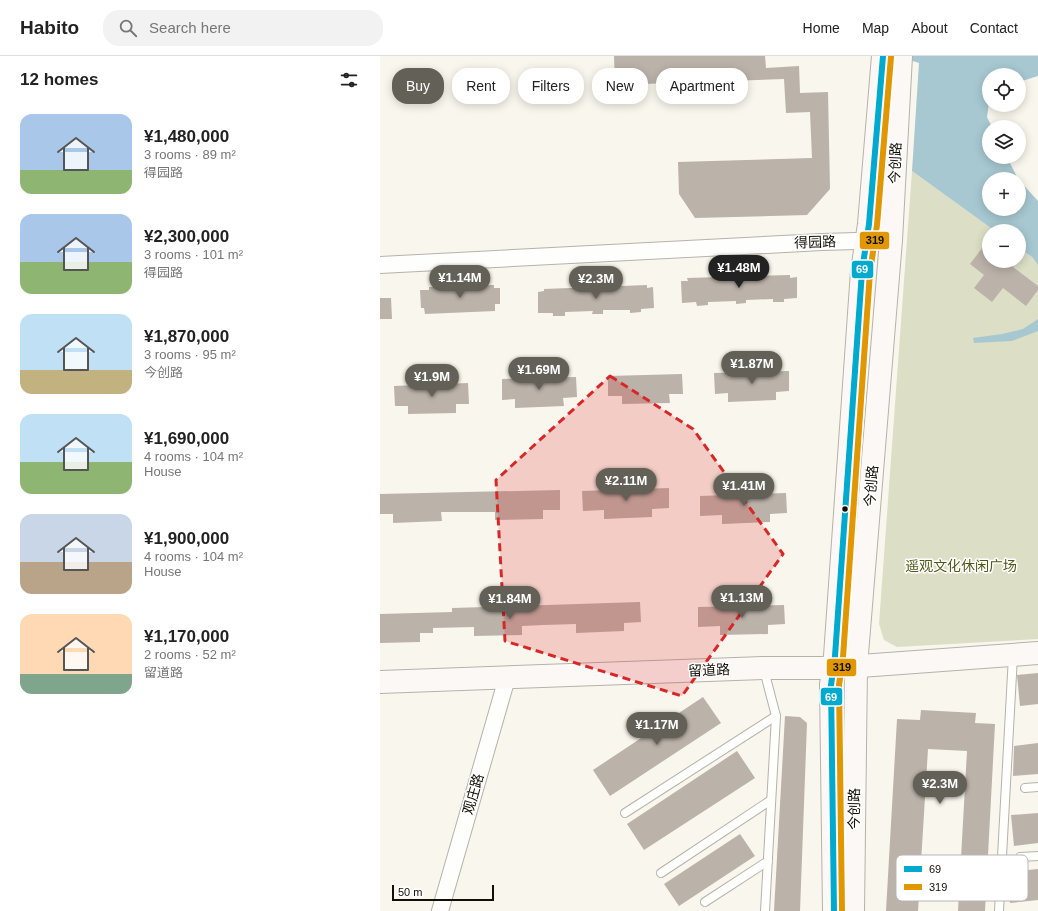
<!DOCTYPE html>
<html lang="en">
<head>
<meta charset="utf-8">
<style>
	:root { --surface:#fff; --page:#f2f2f2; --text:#222; --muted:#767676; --line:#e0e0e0; --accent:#636057 }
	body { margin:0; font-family:Arial,"Noto Sans SC",sans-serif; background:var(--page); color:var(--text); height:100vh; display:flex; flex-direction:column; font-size:15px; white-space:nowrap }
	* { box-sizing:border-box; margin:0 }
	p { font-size:13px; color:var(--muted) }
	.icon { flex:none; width:22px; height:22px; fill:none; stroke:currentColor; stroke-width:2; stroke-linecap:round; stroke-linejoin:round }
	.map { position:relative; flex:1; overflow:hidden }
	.panel { display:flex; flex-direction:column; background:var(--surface); width:380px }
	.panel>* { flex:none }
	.top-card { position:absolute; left:12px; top:12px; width:380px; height:36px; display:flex; gap:8px }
	.controls { position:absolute; left:602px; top:12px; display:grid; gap:8px }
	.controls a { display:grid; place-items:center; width:44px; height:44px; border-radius:50%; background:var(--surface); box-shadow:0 2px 10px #0003; font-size:20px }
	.scale { position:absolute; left:12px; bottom:10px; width:102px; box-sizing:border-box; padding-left:4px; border:2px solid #120f06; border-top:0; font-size:11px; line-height:14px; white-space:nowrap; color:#120f06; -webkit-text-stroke:3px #fff; paint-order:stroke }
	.price { position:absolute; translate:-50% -34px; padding:0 9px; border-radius:14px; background:var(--accent); color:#fff; font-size:13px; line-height:26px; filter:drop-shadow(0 1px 2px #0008) }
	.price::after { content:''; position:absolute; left:50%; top:24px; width:12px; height:9px; margin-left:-6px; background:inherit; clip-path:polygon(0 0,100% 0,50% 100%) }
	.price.selected { background:#222; color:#fff }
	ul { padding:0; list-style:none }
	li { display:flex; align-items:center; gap:12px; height:100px; padding:0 20px }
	li span { display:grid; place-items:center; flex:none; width:112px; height:80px; border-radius:12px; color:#555 }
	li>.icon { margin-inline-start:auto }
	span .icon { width:48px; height:48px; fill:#fffc; stroke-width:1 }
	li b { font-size:17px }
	h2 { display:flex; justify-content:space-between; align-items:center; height:48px; padding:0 20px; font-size:17px }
	.chip { padding:0 14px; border-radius:16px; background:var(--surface); box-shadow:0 2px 10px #0003; font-size:14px; line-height:36px }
	.chip.selected { background:var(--accent); color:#fff }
	header { display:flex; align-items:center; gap:24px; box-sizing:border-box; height:56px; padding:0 20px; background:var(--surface); border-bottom:1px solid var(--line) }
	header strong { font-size:19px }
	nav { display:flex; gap:22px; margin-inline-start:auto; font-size:14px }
	.search { width:280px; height:36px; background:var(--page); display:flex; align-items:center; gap:10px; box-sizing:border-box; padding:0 14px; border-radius:16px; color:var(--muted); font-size:15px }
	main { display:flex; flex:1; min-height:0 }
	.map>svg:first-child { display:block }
</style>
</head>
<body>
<header>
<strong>Habito</strong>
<div class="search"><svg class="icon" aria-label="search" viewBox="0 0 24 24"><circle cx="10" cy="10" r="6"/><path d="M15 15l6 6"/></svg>Search here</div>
<nav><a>Home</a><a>Map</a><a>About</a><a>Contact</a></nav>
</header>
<main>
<section class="panel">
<h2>12 homes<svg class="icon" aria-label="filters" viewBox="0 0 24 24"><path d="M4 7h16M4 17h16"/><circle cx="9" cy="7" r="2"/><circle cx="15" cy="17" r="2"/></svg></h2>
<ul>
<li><span style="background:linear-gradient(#a9c7e8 70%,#8fb573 0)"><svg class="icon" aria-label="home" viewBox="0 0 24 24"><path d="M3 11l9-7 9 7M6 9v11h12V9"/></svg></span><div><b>¥1,480,000</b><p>3 rooms · 89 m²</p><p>得园路</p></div></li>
<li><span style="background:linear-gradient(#a9c7e8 60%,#8fb573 0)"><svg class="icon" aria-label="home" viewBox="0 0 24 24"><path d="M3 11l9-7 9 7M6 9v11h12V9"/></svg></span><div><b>¥2,300,000</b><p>3 rooms · 101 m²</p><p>得园路</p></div></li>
<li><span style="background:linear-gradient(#bfe0f5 70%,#c2b280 0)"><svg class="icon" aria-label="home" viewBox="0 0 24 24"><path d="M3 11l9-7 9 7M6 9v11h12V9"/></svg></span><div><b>¥1,870,000</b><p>3 rooms · 95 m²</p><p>今创路</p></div></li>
<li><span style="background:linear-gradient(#bfe0f5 60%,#8fb573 0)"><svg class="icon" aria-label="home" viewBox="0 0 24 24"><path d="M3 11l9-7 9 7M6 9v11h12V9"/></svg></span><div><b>¥1,690,000</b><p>4 rooms · 104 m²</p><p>House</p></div></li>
<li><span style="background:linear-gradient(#c9d6e8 60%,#b9a48a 0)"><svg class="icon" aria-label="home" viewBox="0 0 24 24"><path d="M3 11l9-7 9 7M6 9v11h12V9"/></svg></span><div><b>¥1,900,000</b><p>4 rooms · 104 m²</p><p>House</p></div></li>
<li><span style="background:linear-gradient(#ffd9b3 75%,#7fa58c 0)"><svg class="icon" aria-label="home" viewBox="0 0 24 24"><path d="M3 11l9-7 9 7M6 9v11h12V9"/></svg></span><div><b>¥1,170,000</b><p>2 rooms · 52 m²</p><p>留道路</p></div></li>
</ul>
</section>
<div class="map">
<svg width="658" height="855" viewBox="0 0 658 855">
	<rect width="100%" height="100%" fill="#f9f6ed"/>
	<polygon fill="#dcdfc6" points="532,115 615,175 609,175 609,205 639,205 639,192 652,201 658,209 658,583 517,591 504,584 499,568"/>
	<g fill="#a7c8d1">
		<polygon points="516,0 658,0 658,20 639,26 639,19 609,19 609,47 607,61 612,71 609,71 609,101 627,101 638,123 609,123 609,153 639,153 639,124 658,145 658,209 652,201 639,192 639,175 615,175 532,115 539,7"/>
		<polygon points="658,263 658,275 632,285 594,287 593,282 622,278 643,273"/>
	</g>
	<g fill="#bbb2a9">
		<polygon points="234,0 385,0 386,12 419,10 420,37 448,36 450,133 427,159 315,162 299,138 298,106 432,102 430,56 406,57 404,23 235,29"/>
		<polygon points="609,183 609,205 638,205 633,211 658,230 658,234 646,250 623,232 612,246 594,232 604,219 590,208"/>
		<polygon points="410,219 410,222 417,221 417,242 404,243 404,246 393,246 393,243 366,244 366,247 356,248 356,245 328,246 328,249 317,250 316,246 302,247 301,225 308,225 307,222"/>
		<polygon points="114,229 114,232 120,232 120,248 115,248 115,255 45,258 44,252 41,252 40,234 49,234 49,231"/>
		<polygon points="267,229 267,232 273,231 274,252 261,253 261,256 250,257 250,254 223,254 223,258 212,258 213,255 185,256 185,260 173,260 173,257 158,257 158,236 164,235 164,233"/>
		<polygon points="0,242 11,242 12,263 0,263"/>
		<polygon points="409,315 409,335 396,336 396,344 348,346 348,337 335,338 334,317"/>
		<polygon points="302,318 303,338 289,338 290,347 242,348 242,340 228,340 228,320"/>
		<polygon points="196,321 197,341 183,342 184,350 135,352 135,343 122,344 122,323"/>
		<polygon points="88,327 89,348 76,348 76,357 28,358 28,350 15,350 14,330"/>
		<polygon points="289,432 289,452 272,453 272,461 224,463 224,454 203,455 202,435"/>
		<polygon points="180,434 180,454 163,454 163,463 115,464 115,456 61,456 62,465 13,467 13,458 0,458 0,438"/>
		<polygon points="406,437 407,457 390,458 390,466 342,468 342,459 320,460 320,440"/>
		<polygon points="260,546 261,566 244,567 244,575 196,577 196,568 164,569 142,570 142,579 94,580 94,571 53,572 53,577 40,577 40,586 0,587 0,558 72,556 72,552"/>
		<polygon points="404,549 405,568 388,569 388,578 340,579 340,570 318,571 318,551"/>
		<polygon points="658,617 658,648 640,650 637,619"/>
		<polygon points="323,641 341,667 230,740 213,714"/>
		<polygon points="541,654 596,657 595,667 615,668 605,855 578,855 587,695 548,693 538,855 506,855 517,663 540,664"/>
		<polygon points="405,660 420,661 427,667 420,855 394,855"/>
		<polygon points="658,687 658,718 633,720 634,690"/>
		<polygon points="357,695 375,722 264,794 247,768"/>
		<polygon points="658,757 658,787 634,790 631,759"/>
		<polygon points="360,778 375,800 299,850 284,828"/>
		<polygon points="658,813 658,844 630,847 627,816"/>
	</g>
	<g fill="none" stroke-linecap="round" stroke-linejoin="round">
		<g stroke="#b5b2aa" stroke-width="10">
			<g id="lane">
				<polyline points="384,614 396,660 385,855"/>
				<polyline points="645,732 658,731"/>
				<polyline points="245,757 396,660"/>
				<polyline points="640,801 658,800"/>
				<polyline points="281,817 391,744"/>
				<polyline points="325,846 388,805"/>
				<polyline points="619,855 633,600"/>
			</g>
		</g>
		<g stroke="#b5b2aa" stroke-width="18">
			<g id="street">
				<polyline points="0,209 442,186 511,184"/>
				<polyline points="60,855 127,622"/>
			</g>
		</g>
		<g stroke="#b5b2aa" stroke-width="24">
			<g id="secondary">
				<polyline points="0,626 383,612 453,612 658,597"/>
				<polyline points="454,855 451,629 455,600 482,215 489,168 503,0"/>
				<polyline points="473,855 476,610 511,184 521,0"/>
			</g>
		</g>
		<use href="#lane" stroke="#fefefc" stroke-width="8"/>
		<use href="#street" stroke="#fefefc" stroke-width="16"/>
		<use href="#secondary" stroke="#fcf8f6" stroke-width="22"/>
		<g stroke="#fff" stroke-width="9">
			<polyline id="bus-1" points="454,855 451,629 455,600 482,215 489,168 503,0"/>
		</g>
		<g stroke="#fff" stroke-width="9">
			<polyline id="bus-2" points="462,855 459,629 463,601 490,216 497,169 511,1"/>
		</g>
		<use href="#bus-1" stroke="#00a9ce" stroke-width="6"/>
		<use href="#bus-2" stroke="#e09701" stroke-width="6"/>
	</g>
	<path fill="#d62828" fill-opacity="0.2" stroke="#d62828" stroke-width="3" stroke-dasharray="8 5" stroke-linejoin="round" d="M230 320 313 373 403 498 302 640 125 585 116 424Z"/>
	<circle fill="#120f06" stroke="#fff" stroke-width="1.5" cx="465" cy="453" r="3.5"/>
	<g text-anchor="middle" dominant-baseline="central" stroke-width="3" stroke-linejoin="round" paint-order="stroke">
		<g font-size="14" fill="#120f06" stroke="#fff">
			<text transform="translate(515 107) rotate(-87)">今创路</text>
			<text transform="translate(435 186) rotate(-2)">得园路</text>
			<text transform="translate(491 430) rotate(-85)">今创路</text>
			<text transform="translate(329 614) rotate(-2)">留道路</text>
			<text transform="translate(93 738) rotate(-74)">观庄路</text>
			<text transform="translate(474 753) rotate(-89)">今创路</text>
		</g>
		<g font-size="14" fill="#4f5818" stroke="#fff">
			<text x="581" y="510">遥观文化休闲广场</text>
		</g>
	</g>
	<rect x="516" y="799" width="132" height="46" rx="6" fill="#fff" stroke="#b8b7b4" stroke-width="1"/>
	<rect x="524" y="810" width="18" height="6" fill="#00a9ce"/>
	<rect x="524" y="828" width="18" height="6" fill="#e09701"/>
	<g font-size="11" fill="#120f06">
		<text x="549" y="817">69</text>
		<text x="549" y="835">319</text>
	</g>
	<g stroke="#fff" stroke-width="1.5">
		<rect x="479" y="175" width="31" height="19" rx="4" fill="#e09701"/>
		<rect x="471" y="204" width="23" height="19" rx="4" fill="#00a9ce"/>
		<rect x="446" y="602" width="31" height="19" rx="4" fill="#e09701"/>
		<rect x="440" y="631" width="23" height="19" rx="4" fill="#00a9ce"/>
	</g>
	<g font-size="11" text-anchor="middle" font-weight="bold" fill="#fff">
		<text x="482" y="217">69</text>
		<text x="451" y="645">69</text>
	</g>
	<g font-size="11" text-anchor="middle" font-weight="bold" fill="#111">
		<text x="495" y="188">319</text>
		<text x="462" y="615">319</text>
	</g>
</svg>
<div class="controls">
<a><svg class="icon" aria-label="locate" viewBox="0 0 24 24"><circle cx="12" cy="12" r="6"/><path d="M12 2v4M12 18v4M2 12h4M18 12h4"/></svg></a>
<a><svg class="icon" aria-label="layers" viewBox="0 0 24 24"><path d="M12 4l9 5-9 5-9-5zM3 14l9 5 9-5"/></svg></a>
<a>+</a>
<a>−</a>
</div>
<div class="scale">50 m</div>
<b class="price selected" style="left:359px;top:233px">¥1.48M</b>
<b class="price" style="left:80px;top:243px">¥1.14M</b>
<b class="price" style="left:216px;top:244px">¥2.3M</b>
<b class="price" style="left:372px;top:329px">¥1.87M</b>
<b class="price" style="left:159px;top:335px">¥1.69M</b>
<b class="price" style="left:52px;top:342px">¥1.9M</b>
<b class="price" style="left:246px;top:446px">¥2.11M</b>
<b class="price" style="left:364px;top:451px">¥1.41M</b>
<b class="price" style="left:362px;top:563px">¥1.13M</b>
<b class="price" style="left:130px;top:564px">¥1.84M</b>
<b class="price" style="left:277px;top:690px">¥1.17M</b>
<b class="price" style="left:560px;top:749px">¥2.3M</b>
<div class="top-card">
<a class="chip selected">Buy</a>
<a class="chip">Rent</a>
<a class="chip">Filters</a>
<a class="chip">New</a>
<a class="chip">Apartment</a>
</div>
</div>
</main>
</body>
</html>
